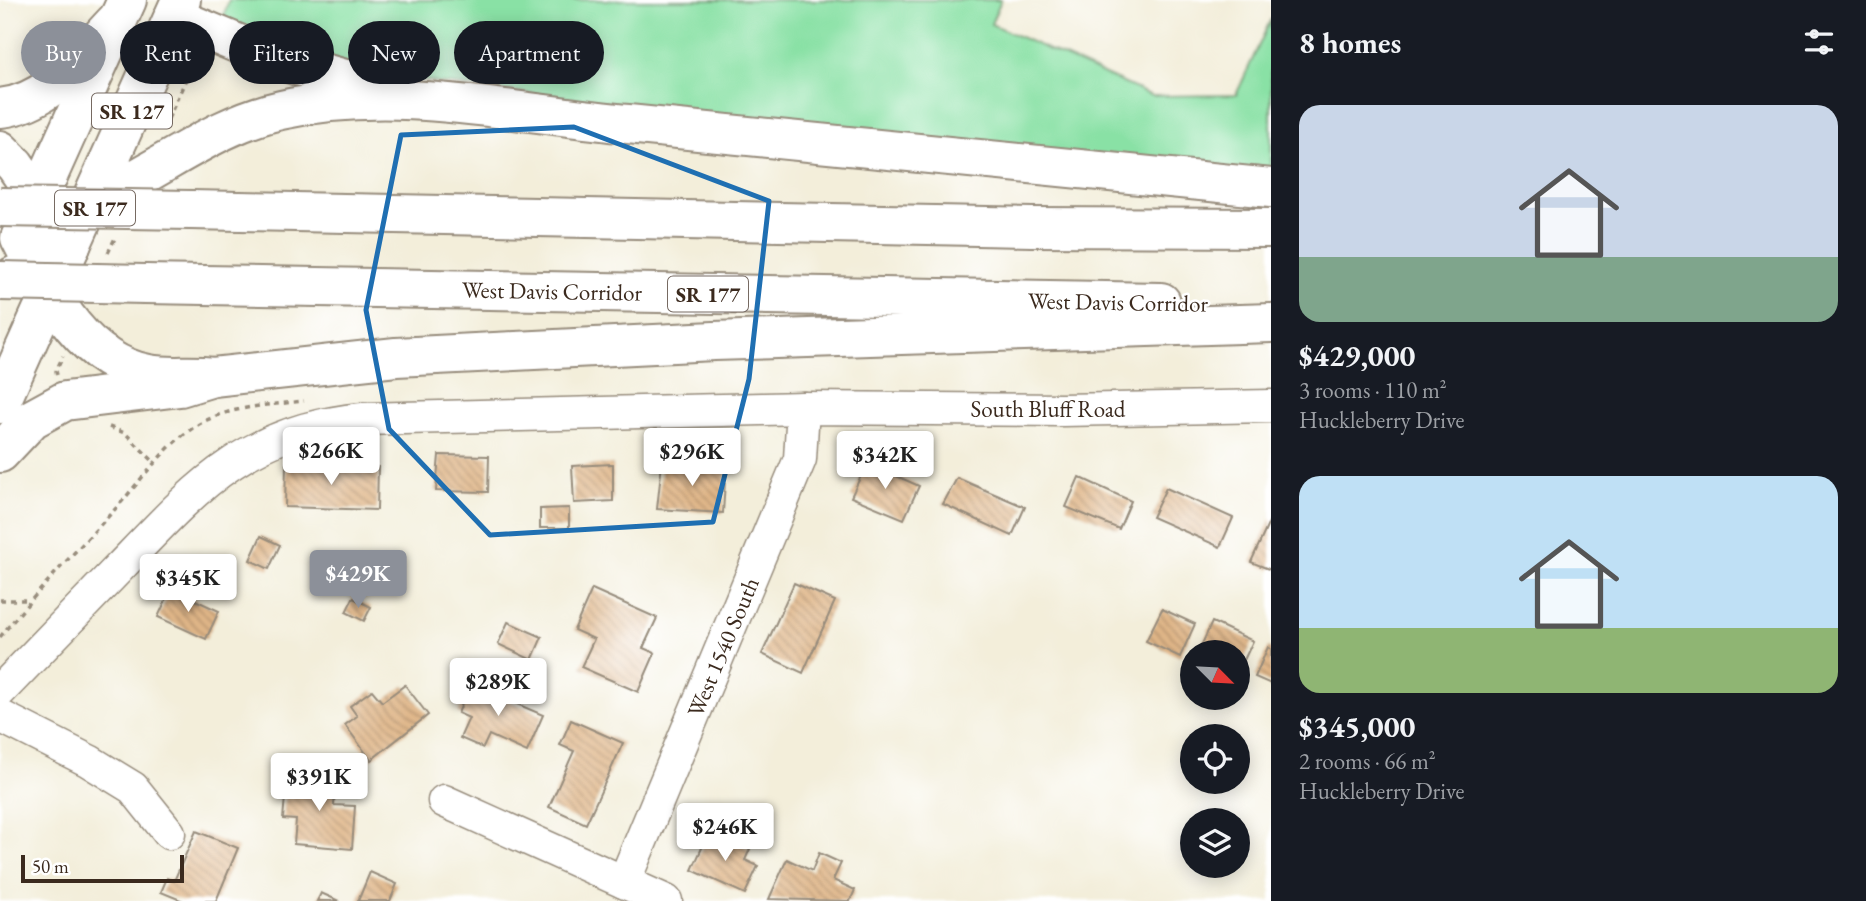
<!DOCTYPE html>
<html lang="en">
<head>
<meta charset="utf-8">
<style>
	:root { --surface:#171b24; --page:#20242c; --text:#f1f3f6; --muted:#9ea1a6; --accent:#8c9099 }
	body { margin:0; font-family:"EB Garamond",serif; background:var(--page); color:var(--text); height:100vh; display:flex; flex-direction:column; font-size:26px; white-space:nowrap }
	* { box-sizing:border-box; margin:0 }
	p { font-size:23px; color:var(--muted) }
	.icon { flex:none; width:38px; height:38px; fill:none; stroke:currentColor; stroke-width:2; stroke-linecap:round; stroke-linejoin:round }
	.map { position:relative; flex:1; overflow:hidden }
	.drawer { display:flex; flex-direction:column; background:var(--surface); width:595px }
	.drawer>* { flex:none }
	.top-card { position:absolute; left:21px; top:21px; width:665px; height:63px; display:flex; gap:14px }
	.needle { width:46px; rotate:114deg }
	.buttons { position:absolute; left:1180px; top:640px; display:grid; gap:14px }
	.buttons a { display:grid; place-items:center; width:70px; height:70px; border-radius:50%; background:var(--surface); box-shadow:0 4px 18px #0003; font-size:35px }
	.scale { position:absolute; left:21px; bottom:18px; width:163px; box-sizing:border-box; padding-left:7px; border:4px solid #3b2a1e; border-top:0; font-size:19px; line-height:24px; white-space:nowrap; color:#3b2a1e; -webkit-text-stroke:5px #fff; paint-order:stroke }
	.price { position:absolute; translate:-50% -60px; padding:0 16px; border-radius:7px; background:#fff; color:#222; font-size:23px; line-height:46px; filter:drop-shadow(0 2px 4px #0008) }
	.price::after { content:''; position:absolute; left:50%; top:42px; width:21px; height:16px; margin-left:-10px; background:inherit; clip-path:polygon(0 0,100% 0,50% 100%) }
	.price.selected { background:var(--accent); color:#fff }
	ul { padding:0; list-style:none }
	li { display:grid; align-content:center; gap:14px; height:371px; padding:0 28px }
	li span { display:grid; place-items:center; height:217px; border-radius:21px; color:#555 }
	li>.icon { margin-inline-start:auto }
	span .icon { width:126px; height:126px; fill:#fffc; stroke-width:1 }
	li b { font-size:30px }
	h2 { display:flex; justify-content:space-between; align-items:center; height:84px; padding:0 28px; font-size:30px }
	.chip { padding:0 24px; border-radius:32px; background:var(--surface); box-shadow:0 4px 18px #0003; font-size:24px; line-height:63px }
	.chip.selected { background:var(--accent); color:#fff }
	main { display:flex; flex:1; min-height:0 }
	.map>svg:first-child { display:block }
</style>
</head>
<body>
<main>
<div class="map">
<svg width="1271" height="901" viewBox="0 0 1271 901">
	<defs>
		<pattern id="building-back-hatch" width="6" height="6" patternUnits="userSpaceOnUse" patternTransform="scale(1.75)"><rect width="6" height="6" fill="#dfb587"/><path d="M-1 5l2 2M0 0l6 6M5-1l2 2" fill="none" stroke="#b6936e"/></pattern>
	</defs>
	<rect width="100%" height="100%" fill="#fff"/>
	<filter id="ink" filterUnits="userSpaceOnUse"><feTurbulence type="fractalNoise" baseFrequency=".0143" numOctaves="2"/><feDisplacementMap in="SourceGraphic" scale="14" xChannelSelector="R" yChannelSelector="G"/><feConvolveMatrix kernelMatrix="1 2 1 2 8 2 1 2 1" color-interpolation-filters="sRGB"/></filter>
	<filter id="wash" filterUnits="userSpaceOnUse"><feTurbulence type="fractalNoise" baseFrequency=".00686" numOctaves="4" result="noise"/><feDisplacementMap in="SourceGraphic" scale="28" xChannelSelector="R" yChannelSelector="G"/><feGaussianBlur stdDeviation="1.57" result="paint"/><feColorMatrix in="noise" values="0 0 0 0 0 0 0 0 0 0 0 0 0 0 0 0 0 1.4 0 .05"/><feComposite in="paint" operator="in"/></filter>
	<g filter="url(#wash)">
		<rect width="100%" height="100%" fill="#f3eeda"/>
		<polygon fill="#89e1a5" stroke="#628662" stroke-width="2" points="229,0 1001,0 991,24 1152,96 1236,95 1271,19 1271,174 1082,157 438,83 320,59 222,20"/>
		<g id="blocks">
			<g fill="url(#building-back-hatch)">
				<polygon points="439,455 489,456 488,492 436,491"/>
				<polygon points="286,463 378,467 377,510 285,507"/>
				<polygon points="662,463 726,465 723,513 657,509"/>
				<polygon points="867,463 919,486 904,519 851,497"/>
				<polygon points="613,464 613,501 574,503 572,466"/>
				<polygon points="1079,477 1131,501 1119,529 1066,507"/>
				<polygon points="957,478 1025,507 1012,536 943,504"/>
				<polygon points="1166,488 1233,518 1220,547 1152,517"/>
				<polygon points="569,508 569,528 540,528 540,509"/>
				<polygon points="1271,518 1271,570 1251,562"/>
				<polygon points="261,536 280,545 269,569 250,560"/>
				<polygon points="794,583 835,601 803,673 762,654"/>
				<polygon points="171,589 219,611 206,639 158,617"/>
				<polygon points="592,589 657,618 643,648 655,653 638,692 581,667 594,639 574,630"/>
				<polygon points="353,598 371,607 364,621 346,612"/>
				<polygon points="1162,609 1195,624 1180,657 1146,641"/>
				<polygon points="508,622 542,637 532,660 498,644"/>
				<polygon points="1212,622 1253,641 1237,675 1237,653 1198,653"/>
				<polygon points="1268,647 1271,649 1271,684 1255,677"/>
				<polygon points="487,678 510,688 505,699 543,715 527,752 489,735 483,748 460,738 469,718 458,713 469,688 480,693"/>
				<polygon points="405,685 428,715 371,760 345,725 357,716 350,706 372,690 382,702"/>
				<polygon points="571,720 623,743 586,824 549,807 574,751 560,745"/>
				<polygon points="296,773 336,776 334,805 355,806 352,849 294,844 296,820 283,819 285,797 294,798"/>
				<polygon points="710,830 750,849 745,860 758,866 745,894 692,870"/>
				<polygon points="196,831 238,848 216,901 183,901 161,892 167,878 174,881"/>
				<polygon points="819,853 841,863 833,880 855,890 850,901 769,899 787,859 812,871"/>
				<polygon points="370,872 397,884 390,901 358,901"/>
				<polygon points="321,893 339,901 317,901"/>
			</g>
		</g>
	</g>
	<g filter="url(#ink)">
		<use href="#blocks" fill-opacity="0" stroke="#978c7c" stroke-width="2"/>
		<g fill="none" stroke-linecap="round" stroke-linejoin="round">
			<g stroke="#978c7c" stroke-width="35">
				<g id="minor">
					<path d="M0 691C40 650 79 609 119 568 196 488 245 430 363 419L803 408 1062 410 1271 406"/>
					<polyline points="0,716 89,761 133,788 169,833"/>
					<polyline points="444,801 666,901"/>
					<polyline points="624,882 800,459 803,408"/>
				</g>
			</g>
			<g stroke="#978c7c" stroke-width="42">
				<g id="major">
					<polyline points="26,225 127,0"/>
					<polyline points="0,404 181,0"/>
				</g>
			</g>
			<g stroke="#978c7c" stroke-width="42">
				<g id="highway">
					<polyline points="174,17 277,60 374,87"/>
					<path d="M0 108C52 103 84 53 118 19"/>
					<polyline points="0,150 15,165 71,246 12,277"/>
					<polyline points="191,210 1032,227 1271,228"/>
					<polyline points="145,284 1161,302"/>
					<path d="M213 377C191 374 169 378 148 374 81 361 49 293 20 238 62 218 102 198 141 176 186 151 230 121 281 110 395 84 513 113 628 124 842 146 1056 168 1271 188"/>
					<polyline points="0,453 32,419 65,401 180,387 213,377 396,357 714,341 1271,323"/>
				</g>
			</g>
			<g stroke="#978c7c" stroke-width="3.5" stroke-dasharray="5 5" stroke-linecap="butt">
				<polyline points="164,128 195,59"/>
				<polyline points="108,253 115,238"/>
				<polyline points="57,375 56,371 63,356"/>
				<polyline points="109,427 125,433 156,464"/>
				<polyline points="0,600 30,600"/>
				<path d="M0 637C37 591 78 549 118 506 143 478 167 442 201 423 232 406 270 405 304 401"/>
			</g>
			<use href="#minor" stroke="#fff" stroke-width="32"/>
			<use href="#major" stroke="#fff" stroke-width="38"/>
			<use href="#highway" stroke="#fff" stroke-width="38"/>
			<g stroke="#978c7c" stroke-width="42" stroke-linecap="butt">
				<g id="highway-bridge">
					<polyline points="0,207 191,210"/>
					<polyline points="0,281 145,284"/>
				</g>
			</g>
			<use href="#highway-bridge" stroke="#fff" stroke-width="38"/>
		</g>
	</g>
	<path fill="none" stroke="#1f6fb2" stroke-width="5" stroke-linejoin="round" d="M574 127 769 201 749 379 713 522 490 535 389 429 366 310 401 135Z"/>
	<g text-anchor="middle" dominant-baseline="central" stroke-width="5" stroke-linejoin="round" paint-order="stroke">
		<g fill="#fff" stroke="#766a62" stroke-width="2">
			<rect x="92" y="93.5" width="80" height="35" rx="5"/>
			<rect x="55" y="190.5" width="80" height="35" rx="5"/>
			<rect x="668" y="276.5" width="80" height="35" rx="5"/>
		</g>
		<g font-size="21" font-weight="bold" fill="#3b2a1e">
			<text x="132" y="111">SR 127</text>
			<text x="95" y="208">SR 177</text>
			<text x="708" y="294">SR 177</text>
		</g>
		<g font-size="23" fill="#3b2a1e" stroke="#fff">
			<text transform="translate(552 291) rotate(1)">West Davis Corridor</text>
			<text transform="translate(1118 302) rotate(1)">West Davis Corridor</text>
			<text x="1048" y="409">South Bluff Road</text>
			<text transform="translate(723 647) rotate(-67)">West 1540 South</text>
		</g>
	</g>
</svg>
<div class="buttons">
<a><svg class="needle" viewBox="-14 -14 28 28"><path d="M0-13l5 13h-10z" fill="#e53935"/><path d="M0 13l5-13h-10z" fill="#9ea1a6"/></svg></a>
<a><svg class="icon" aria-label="locate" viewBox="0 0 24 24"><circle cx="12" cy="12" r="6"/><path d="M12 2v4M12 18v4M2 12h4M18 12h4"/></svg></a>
<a><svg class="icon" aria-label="layers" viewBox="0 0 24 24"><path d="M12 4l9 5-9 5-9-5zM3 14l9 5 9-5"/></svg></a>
</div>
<div class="scale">50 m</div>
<b class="price" style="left:331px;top:487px">$266K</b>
<b class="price" style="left:692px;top:488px">$296K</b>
<b class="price" style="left:885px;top:491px">$342K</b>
<b class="price selected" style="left:358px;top:610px">$429K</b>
<b class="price" style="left:188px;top:614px">$345K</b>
<b class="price" style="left:498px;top:718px">$289K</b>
<b class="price" style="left:319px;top:813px">$391K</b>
<b class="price" style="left:725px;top:863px">$246K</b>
<div class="top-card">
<a class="chip selected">Buy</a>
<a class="chip">Rent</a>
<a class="chip">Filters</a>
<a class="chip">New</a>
<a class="chip">Apartment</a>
</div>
</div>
<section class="drawer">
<h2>8 homes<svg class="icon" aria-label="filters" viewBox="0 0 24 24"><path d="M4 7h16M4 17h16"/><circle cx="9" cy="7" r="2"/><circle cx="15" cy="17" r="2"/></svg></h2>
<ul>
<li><span style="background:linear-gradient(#c9d6e8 70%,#7fa58c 0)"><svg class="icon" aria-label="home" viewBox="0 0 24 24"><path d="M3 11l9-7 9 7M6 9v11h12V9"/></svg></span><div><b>$429,000</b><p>3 rooms · 110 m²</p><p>Huckleberry Drive</p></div></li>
<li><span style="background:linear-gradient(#bfe0f5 70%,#8fb573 0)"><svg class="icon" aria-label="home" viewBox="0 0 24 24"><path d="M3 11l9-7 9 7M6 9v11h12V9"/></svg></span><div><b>$345,000</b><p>2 rooms · 66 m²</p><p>Huckleberry Drive</p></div></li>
</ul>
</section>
</main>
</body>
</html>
